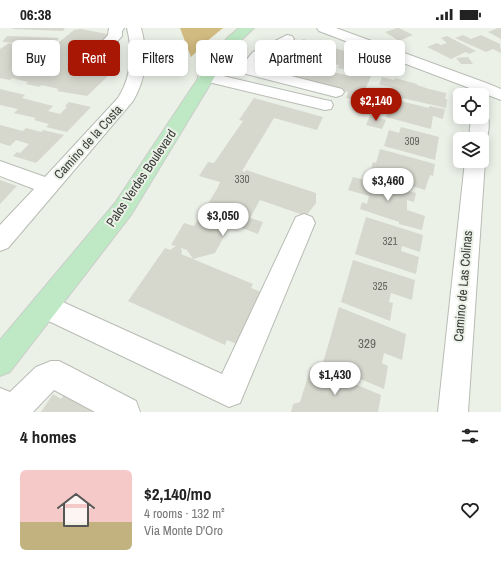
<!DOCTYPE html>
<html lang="en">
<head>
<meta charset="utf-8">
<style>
	:root { --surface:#fff; --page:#f2f2f2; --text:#222; --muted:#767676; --accent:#a81703 }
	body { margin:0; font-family:"Archivo Narrow",sans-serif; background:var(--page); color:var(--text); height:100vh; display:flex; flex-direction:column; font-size:15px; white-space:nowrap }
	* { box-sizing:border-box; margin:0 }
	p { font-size:13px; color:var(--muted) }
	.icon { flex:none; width:22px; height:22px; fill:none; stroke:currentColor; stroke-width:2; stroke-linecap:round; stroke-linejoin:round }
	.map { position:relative; height:384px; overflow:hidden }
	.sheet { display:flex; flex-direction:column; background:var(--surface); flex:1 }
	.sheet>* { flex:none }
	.guide { position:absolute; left:12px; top:12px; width:477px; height:36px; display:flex; gap:8px }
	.buttons { position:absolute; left:453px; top:60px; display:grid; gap:8px }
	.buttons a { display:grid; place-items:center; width:36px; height:36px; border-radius:6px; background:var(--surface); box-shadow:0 2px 10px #0003; font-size:20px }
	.price { position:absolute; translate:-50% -34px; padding:0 9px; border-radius:14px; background:#fff; color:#222; font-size:13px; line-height:26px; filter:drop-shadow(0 1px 2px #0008) }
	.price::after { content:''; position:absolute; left:50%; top:24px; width:12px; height:9px; margin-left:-6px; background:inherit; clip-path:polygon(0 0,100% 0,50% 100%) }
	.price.active { background:var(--accent); color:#fff }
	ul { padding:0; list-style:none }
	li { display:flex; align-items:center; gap:12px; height:100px; padding:0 20px }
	li span { display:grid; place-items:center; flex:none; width:112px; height:80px; border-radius:6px; color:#555 }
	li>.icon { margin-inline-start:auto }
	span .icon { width:48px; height:48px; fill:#fffc; stroke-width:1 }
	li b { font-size:17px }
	h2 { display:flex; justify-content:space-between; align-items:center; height:48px; padding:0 20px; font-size:17px }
	.pill { padding:0 14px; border-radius:6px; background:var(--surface); box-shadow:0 2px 10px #0003; font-size:14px; line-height:36px }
	.pill.active { background:var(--accent); color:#fff }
	.status { display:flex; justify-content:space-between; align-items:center; height:28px; padding:0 20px; background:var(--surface); direction:ltr }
	.status svg { height:11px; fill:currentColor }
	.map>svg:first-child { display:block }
</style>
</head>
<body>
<div class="status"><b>06:38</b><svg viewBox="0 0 49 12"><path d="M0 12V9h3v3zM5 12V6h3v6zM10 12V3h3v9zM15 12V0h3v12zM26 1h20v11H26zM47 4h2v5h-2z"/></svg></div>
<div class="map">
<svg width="501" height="384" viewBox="0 0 501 384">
	<rect width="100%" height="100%" fill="#ecf1e8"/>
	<polygon fill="#d2bb80" points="180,0 223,0 206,14 191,29"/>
	<g fill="#d6d7cd" fill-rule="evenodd">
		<polygon points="13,0 65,0 63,3 12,1"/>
		<polygon points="397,0 399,0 413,7 399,13 385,4"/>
		<polygon points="498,0 501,0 501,11 488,4"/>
		<polygon points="81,1 107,6 108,8 110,9 86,31 79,31 73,36 99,40 97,42 111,45 87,68 57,63 59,61 41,57 40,59 26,56 28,54 12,50 10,52 0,50 0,21 9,15 30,20 22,25 46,29 51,25 48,23 74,2"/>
		<polygon points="463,7 471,11 481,7 500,16 501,25 493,21 486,24 455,10"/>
		<polygon points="7,8 59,10 55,16 2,14"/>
		<polygon points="447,8 476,23 469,26 466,24 451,31 427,19 437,15 441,17 447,15 441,10"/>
		<path d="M303 11 335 19 334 20 348 24 347 26 362 29 361 32 382 38 375 43 374 47 372 46 360 73 346 70 348 64 261 42 265 37 262 36 267 29 270 30 273 25 279 27 281 23 284 24 288 19 293 21 295 17 298 18ZM306 27 327 32 326 34 339 37 338 40 353 43 350 48 289 34 291 31 302 34Z"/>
		<polygon points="468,29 473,36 461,36 456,30"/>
		<polygon points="382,49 394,52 395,50 417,56 417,57 429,61 446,65 445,71 447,71 446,80 389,67 392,59 379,57"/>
		<polygon points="0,61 25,67 22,70 53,78 48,83 60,86 67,79 65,78 69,74 91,79 67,104 46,99 49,96 34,92 36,90 14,85 18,81 0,77"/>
		<polygon points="254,70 323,89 317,102 274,90 242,143 245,144 246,142 316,165 316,175 306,188 260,172 250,190 263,194 258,206 231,196 215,225 193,231 187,222 181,220 182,224 181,226 253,256 251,260 266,266 242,318 227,312 225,317 128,273 165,220 170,222 176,218 171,217 184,195 194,198 217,161 220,154 199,148 208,134 214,135 243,93 239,92"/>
		<polygon points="392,71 429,80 429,78 445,81 443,91 433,88 431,101 386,89"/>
		<polygon points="370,87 386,92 382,101 366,97"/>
		<polygon points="0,97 23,103 26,100 41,104 43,102 64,107 36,135 13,128 17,124 20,125 29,116 16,112 10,118 0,115"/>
		<polygon points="401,99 439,109 435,132 384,118 389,102 399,105"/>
		<polygon points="380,121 435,136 433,148 430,147 425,162 408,157 409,154 399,151 398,154 370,145 373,134 376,135"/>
		<polygon points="353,149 416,165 414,174 407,172 407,182 425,188 422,202 399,196 399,194 360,181 362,174 367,176 369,168 348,162"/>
		<polygon points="0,152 17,158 0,176"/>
		<polygon points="366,189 423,207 420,224 402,218 401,223 419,229 416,246 355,226"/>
		<polygon points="353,232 415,252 412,272 391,265 389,274 393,275 390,293 341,274"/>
		<polygon points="339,279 406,306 402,332 384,325 382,335 388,338 384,361 323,335"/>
		<polygon points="311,339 319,342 319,341 381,367 378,384 291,384 293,376 300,374"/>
		<polygon points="69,360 99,384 41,384 53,366 61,371"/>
	</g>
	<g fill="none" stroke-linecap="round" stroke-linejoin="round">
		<g stroke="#b8bcb4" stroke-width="2">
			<g id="minor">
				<polygon points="109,0 124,0 122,3 122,8 101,31 96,32 91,31 89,28 108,7"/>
				<path d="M127 0H141C148 26 147 49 133 73L8 220 0 223V197L34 161 0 148V133L45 149 118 70C132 48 133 25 127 0Z"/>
				<polygon points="317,0 336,0 489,56 501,61 501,72 319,3"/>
				<polygon points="287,7 292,8 294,11 292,14 263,30 256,39 342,61 344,64 342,67 336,69 211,37 209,34 211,31 216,30 243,36 253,24"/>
				<polygon points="206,44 325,72 331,73 333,77 331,81 325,82 200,52 198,49 200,46"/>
				<path d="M482 84 486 85C491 92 489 108 484 115L482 116V111H469L471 89H482Z"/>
				<polygon points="482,128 485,133 468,384 438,384 465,133 482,133"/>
				<polygon points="304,186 312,189 315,195 240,375 229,379 36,287 32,278 36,269 45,266 222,346 296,189"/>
				<polygon points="51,333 59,333 69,338 136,373 140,384 95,384 54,362 33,384 0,384 0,360 10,364 36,339"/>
			</g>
		</g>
		<g stroke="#cccdcc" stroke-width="2">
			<polygon id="major" points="239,0 254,0 237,16 223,35 131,187 10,344 0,348 0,312 115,175 211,31 227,10"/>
		</g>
		<use href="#minor" fill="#fff" fill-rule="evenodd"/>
		<use href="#major" fill="#bee9c4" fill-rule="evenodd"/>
	</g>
	<g text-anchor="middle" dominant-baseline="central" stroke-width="4" stroke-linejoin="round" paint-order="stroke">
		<g font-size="11" fill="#62645e">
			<text x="412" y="113">309</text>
			<text x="242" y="151">330</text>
			<text x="390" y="213">321</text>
			<text x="380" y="258">325</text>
		</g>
		<g font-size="13" fill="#3b3d39" stroke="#ecf1e8">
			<text transform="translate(88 114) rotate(-48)">Camino de la Costa</text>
			<text transform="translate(141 150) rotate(-56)">Palos Verdes Boulevard</text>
			<text transform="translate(463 258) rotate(-85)">Camino de Las Colinas</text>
		</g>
		<g font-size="13" fill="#62645e">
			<text x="367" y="315">329</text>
		</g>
	</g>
</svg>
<div class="buttons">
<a><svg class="icon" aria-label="locate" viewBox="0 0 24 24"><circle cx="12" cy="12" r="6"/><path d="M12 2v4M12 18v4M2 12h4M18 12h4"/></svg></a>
<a><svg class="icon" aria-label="layers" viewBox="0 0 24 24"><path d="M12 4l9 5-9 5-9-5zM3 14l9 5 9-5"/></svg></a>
</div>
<b class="price active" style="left:376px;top:94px">$2,140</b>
<b class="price" style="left:388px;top:174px">$3,460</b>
<b class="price" style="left:223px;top:209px">$3,050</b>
<b class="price" style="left:335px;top:368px">$1,430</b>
<div class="guide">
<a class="pill">Buy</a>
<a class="pill active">Rent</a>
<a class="pill">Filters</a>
<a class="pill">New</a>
<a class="pill">Apartment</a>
<a class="pill">House</a>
</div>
</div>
<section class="sheet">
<h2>4 homes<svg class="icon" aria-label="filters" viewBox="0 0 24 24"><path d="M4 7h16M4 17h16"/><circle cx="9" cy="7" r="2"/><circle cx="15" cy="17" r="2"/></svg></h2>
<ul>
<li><span style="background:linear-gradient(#f6c9c9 65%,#c2b280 0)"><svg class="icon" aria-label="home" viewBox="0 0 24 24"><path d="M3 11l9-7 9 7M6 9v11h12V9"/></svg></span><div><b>$2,140/mo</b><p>4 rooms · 132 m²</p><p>Via Monte D'Oro</p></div><svg class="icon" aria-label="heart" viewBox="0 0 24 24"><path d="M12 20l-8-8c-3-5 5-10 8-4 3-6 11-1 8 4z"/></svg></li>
</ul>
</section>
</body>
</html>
